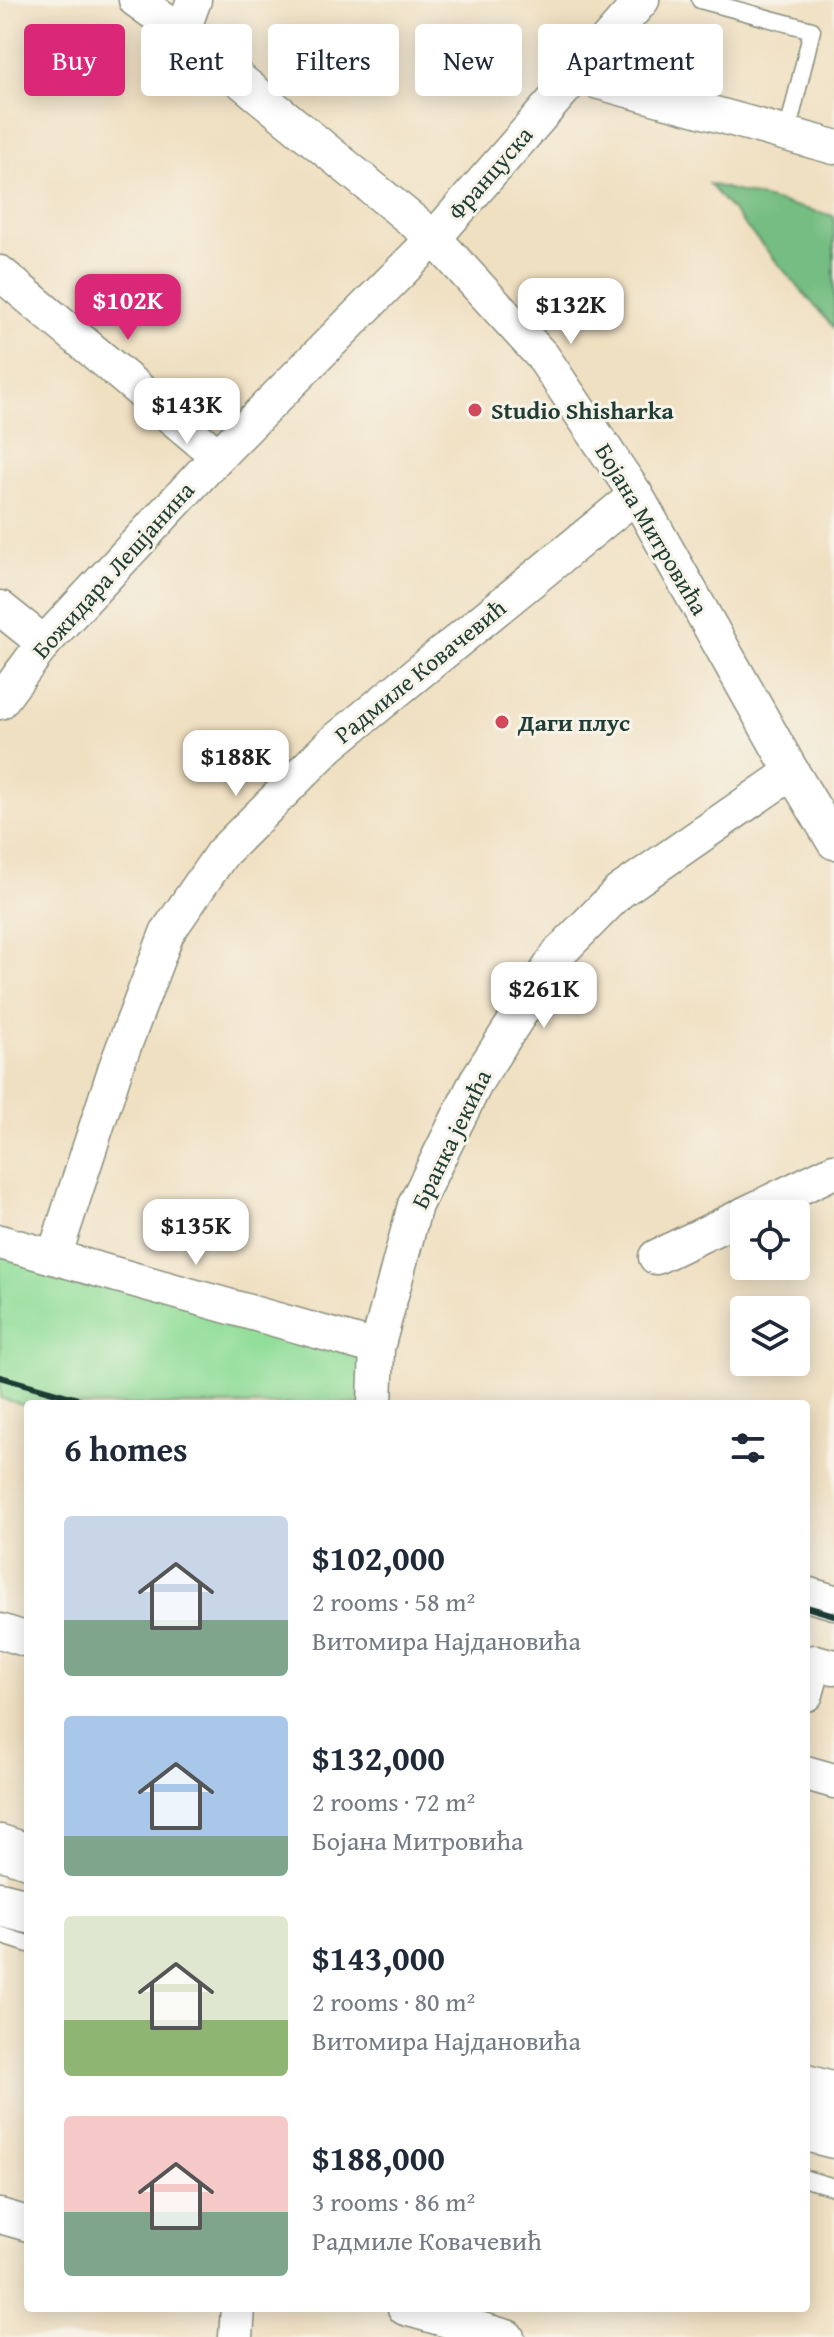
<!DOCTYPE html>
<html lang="en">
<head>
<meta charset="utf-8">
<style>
	:root { --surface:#fff; --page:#f2f2f3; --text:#1f2937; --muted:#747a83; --accent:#db2777 }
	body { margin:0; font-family:"Gentium Book Plus",serif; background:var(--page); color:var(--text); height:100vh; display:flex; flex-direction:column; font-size:30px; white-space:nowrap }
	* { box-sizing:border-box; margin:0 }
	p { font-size:26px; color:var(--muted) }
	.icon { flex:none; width:44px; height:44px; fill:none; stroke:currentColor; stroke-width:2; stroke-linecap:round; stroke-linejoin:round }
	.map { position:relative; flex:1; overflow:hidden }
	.sheet { position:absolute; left:24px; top:1400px; width:786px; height:912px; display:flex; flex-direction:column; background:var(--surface); border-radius:8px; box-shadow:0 4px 20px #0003 }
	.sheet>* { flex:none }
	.top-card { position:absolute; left:24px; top:24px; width:786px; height:72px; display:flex; gap:16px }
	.buttons { position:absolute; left:730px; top:1200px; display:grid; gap:16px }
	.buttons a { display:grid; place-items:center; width:80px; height:80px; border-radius:8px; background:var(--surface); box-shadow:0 4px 20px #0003; font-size:40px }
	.price { position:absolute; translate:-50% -68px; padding:0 18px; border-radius:16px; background:#fff; color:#222; font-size:26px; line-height:52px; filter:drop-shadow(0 2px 4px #0008) }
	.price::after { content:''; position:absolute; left:50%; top:48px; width:24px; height:18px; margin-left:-12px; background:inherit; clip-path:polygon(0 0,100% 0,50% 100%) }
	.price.active { background:var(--accent); color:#fff }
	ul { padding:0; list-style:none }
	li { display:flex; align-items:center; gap:24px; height:200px; padding:0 40px }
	li span { display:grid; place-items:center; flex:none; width:224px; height:160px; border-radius:8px; color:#555 }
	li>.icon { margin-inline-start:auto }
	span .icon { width:96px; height:96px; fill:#fffc; stroke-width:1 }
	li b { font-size:34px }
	h2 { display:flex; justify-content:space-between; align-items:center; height:96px; padding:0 40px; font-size:34px }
	.tag { padding:0 28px; border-radius:8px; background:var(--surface); box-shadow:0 4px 20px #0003; font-size:28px; line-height:72px }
	.tag.active { background:var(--accent); color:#fff }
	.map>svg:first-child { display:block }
</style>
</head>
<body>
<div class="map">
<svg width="834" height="2337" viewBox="0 0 834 2337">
	<rect width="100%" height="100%" fill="#f7f3e8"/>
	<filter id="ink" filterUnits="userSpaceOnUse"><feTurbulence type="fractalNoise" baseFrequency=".0125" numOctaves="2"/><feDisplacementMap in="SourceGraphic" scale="16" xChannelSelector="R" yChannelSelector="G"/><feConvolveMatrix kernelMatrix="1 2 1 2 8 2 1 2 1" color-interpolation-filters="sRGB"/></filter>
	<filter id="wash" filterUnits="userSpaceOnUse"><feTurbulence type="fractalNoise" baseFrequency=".006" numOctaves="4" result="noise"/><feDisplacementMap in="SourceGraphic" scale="32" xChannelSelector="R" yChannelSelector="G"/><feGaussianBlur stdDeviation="1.8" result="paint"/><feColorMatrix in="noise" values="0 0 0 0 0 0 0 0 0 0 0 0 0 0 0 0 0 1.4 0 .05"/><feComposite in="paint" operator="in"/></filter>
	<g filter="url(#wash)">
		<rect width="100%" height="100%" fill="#f0e0c2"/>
		<polygon fill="#92de9a" stroke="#588e67" stroke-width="2" points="0,1246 371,1352 372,1404 28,1406 0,1398"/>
		<polygon fill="#75bd82" stroke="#4a7d5b" stroke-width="2" points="709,184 834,216 834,328"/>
	</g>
	<g filter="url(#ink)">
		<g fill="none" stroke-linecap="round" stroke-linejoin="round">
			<g stroke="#888e7b" stroke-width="19">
				<g id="lane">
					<polyline points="700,0 812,30 787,134"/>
					<polyline points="0,1935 28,1944"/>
					<polyline points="806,2179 834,2187"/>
				</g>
			</g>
			<g stroke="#888e7b" stroke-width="37">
				<g id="street">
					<polyline points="136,0 182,33 434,238 543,357 636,495 792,772 834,842"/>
					<polyline points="182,33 194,0"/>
					<polyline points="574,75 834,147"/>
					<polyline points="0,273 218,456"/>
					<polyline points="0,608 44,643"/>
					<polyline points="0,702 44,643 218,456 434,238 642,0"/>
					<polyline points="745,1214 834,1171"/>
					<polyline points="0,1242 377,1348"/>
					<polyline points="54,1257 116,1067 167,933 222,853 330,745 636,495"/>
					<polyline points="656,1257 744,1215"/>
					<polyline points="375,1404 377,1348 415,1205 477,1080 559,953 619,892 792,772"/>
					<polyline points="806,1594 834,1602"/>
					<polyline points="0,1631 28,1640"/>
					<polyline points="806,1694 815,1662 834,1667"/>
					<polyline points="806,1773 834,1781"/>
					<polyline points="0,2216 28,2224"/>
					<polyline points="405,2308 507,2337"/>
					<polyline points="236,2337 238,2308"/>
				</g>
			</g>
			<g stroke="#888e7b" stroke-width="47">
				<g id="secondary">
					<polyline points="0,1847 28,1856"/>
					<polyline points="0,1904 28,1911"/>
					<polyline points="806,2087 834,2095"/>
					<polyline points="806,2129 834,2136"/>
				</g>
			</g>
			<use href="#lane" stroke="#fff" stroke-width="16"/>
			<use href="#street" stroke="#fff" stroke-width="34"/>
			<use href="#secondary" stroke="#fff" stroke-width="44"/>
			<g stroke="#1f3d34" stroke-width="6">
				<polyline points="0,1377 95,1404"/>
				<polyline points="806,1607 834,1615"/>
			</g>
		</g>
	</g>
	<g fill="#d1495b" stroke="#f7f3e8" stroke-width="3">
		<circle cx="475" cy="410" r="8"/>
		<circle cx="502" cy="722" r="8"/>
	</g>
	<g text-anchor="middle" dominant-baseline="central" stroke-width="6" stroke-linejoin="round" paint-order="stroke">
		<g font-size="24" fill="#1f3d34" stroke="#f7f3e8">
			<text transform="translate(490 173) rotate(-49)">Француска</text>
			<text transform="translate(652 529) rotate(59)">Бојана Митровића</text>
			<text transform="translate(113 570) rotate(-48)">Божидара Лешјанина</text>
			<text transform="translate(420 671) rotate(-39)">Радмиле Ковачевић</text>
			<text transform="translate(451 1139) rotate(-64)">Бранка јекића</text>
		</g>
		<g font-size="24" font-weight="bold" fill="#1f3d34" stroke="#f7f3e8" text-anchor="start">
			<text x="491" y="410">Studio Shisharka</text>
			<text x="518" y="722">Даги плус</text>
		</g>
	</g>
</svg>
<div class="buttons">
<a><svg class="icon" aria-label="locate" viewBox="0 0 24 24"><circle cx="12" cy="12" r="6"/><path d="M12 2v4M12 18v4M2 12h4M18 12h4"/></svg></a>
<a><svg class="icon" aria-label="layers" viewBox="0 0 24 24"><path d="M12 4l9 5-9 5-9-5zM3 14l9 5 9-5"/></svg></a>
</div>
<b class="price active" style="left:128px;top:342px">$102K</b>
<b class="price" style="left:571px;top:346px">$132K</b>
<b class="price" style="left:187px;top:446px">$143K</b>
<b class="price" style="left:236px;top:798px">$188K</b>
<b class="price" style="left:544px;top:1030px">$261K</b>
<b class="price" style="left:196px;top:1267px">$135K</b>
<div class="top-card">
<a class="tag active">Buy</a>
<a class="tag">Rent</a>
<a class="tag">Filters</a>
<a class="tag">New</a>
<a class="tag">Apartment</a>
</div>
<section class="sheet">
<h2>6 homes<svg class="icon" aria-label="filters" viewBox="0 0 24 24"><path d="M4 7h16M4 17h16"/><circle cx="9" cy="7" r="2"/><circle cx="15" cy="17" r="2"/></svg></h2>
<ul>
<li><span style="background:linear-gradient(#c9d6e8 65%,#7fa58c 0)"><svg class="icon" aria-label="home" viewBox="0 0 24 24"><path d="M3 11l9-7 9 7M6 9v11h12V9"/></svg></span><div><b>$102,000</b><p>2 rooms · 58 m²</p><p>Витомира Најдановића</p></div></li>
<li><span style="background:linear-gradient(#a9c7e8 75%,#7fa58c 0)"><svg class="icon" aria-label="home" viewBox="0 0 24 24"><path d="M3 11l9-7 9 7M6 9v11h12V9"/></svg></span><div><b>$132,000</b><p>2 rooms · 72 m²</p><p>Бојана Митровића</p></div></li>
<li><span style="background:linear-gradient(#dfe7d0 65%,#8fb573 0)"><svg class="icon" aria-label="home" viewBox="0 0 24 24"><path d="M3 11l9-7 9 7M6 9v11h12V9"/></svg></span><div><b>$143,000</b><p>2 rooms · 80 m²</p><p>Витомира Најдановића</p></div></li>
<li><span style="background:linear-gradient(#f6c9c9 60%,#7fa58c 0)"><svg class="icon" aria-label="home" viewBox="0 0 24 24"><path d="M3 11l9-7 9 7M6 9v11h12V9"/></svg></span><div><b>$188,000</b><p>3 rooms · 86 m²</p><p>Радмиле Ковачевић</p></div></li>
</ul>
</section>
</div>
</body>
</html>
